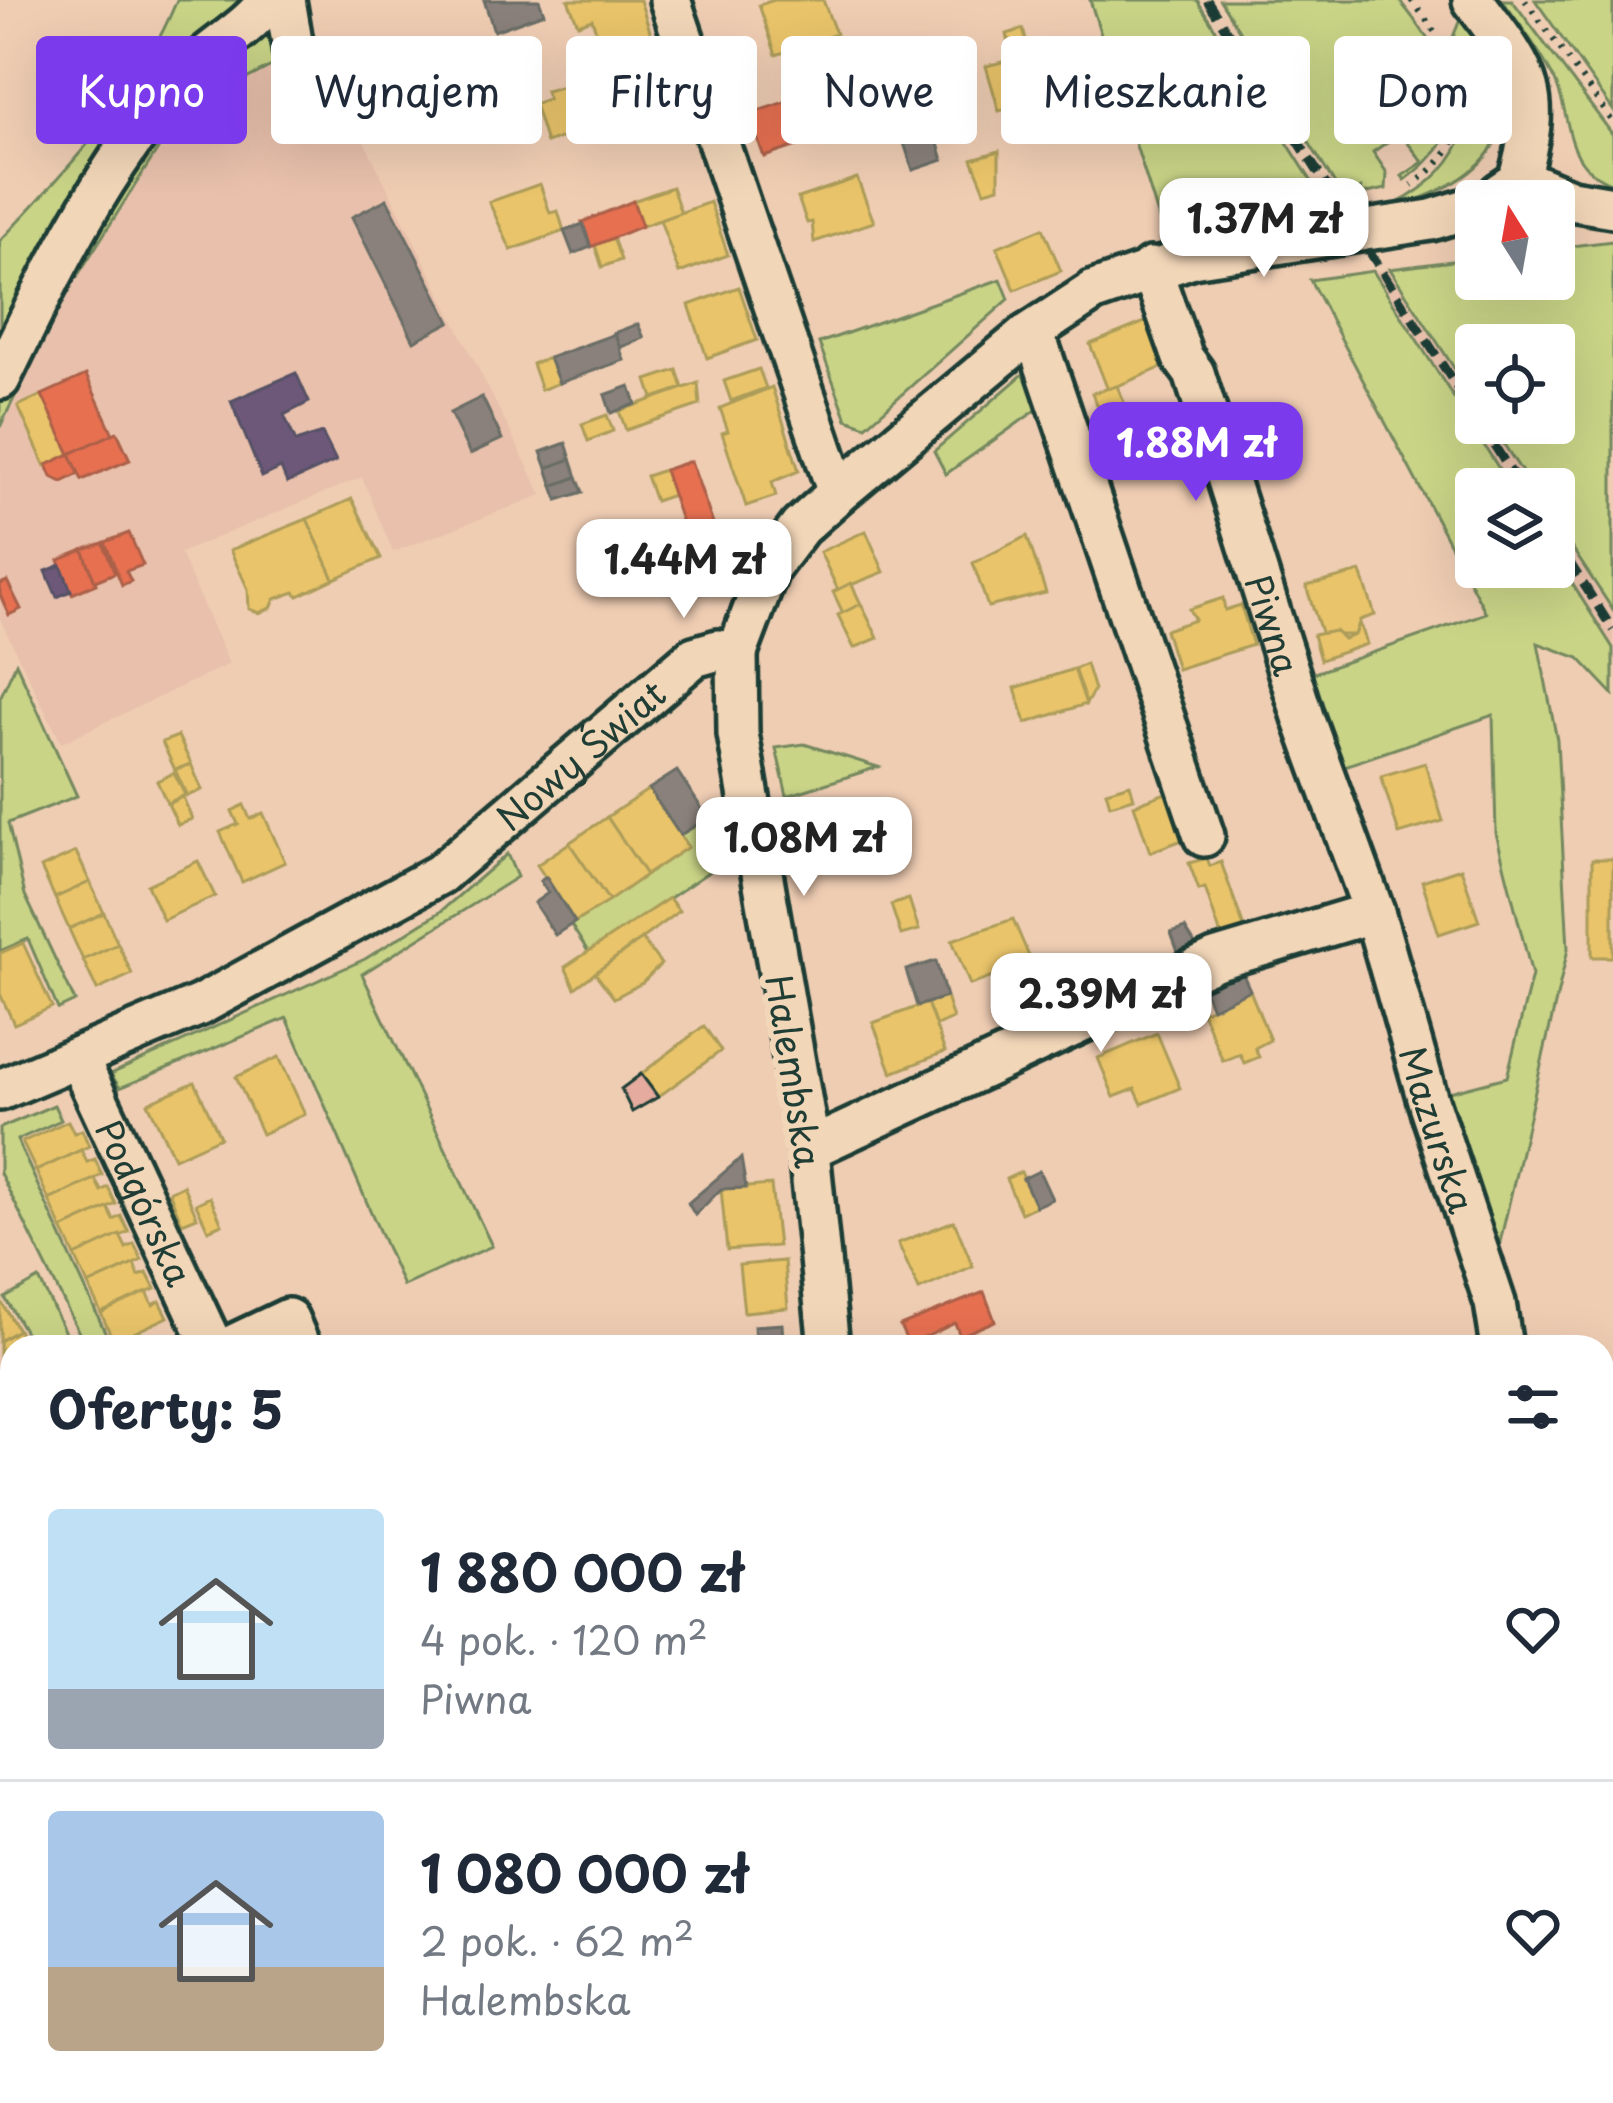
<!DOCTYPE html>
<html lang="pl">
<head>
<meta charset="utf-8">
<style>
	:root { --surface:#fff; --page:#f2f2f3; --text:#1f2937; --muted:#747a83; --line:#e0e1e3; --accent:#7c3aed }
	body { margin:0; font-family:"Playpen Sans",sans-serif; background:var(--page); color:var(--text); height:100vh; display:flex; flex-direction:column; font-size:45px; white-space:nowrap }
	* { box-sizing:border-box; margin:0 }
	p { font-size:39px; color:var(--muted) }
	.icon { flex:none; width:66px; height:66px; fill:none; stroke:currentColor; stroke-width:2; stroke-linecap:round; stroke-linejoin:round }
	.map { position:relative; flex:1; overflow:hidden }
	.panel { position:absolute; left:0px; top:1335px; width:1614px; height:768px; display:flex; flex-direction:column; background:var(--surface); border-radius:36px 36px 0 0; box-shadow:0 12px 48px #0002 }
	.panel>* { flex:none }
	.guide { position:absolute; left:36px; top:36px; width:1542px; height:108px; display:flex; gap:24px }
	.needle { width:78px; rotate:349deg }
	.controls { position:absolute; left:1455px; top:180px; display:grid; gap:24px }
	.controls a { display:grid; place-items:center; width:120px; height:120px; border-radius:12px; background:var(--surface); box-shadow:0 12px 48px #0002; font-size:60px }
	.price { position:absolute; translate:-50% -102px; padding:0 27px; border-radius:24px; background:#fff; color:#222; font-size:39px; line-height:78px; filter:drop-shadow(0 3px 6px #0008) }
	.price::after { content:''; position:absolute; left:50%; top:72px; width:36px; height:27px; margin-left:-18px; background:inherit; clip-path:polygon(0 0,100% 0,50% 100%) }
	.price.active { background:var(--accent); color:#fff }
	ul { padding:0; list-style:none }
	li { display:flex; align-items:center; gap:36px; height:300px; padding:0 48px }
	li+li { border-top:3px solid var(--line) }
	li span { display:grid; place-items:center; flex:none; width:336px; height:240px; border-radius:12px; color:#555 }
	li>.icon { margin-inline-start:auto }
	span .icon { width:144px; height:144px; fill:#fffc; stroke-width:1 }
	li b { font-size:51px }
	h2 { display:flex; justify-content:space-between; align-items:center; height:144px; padding:0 48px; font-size:51px }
	.chip { padding:0 42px; border-radius:12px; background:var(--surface); box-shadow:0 12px 48px #0002; font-size:42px; line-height:108px }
	.chip.active { background:var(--accent); color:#fff }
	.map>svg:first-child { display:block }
</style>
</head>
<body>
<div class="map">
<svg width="1613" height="2103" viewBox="0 0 1613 2103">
	<rect width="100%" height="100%" fill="#efcdb3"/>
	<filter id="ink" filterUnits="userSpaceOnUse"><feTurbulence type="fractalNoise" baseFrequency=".00833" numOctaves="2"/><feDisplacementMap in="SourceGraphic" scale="24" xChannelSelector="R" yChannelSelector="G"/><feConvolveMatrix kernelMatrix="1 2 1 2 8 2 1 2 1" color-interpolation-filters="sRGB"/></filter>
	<g filter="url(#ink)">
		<g fill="#e8c0ab">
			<polygon points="321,40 356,125 542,495 393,552 362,477 180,553 229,664 61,743 0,619 0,427 62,300 181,113"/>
			<polygon points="1400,268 1476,386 1476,423 1500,423 1542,489 1512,489 1373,271"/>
			<polygon points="1554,507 1613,599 1613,648 1554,555"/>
		</g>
		<g fill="#c9d487" stroke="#74885e" stroke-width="3">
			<path d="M177 0H250L0 361V241C70 166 137 97 177 0Z"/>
			<polygon points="1090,0 1197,0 1319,193 1162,228"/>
			<path d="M1220 0H1399C1449 62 1487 122 1405 180L1402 176 1423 162 1400 133 1373 152 1387 173 1386 189 1363 194 1361 188 1343 197Z"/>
			<path d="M1502 0H1512L1613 135V184C1562 165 1574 123 1555 81 1541 52 1521 26 1502 0Z"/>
			<polygon points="1535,0 1613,0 1613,110"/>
			<path d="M1461 17C1541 120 1499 181 1382 210 1457 180 1494 111 1453 37Z"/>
			<polygon points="264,19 274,32 277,63 181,113 62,300 0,427 0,398 81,231 181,91"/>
			<polygon points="1613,241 1613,610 1554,521 1554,489 1533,489 1490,423 1554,423 1554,345 1476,345 1476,402 1390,269 1476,258 1476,279 1554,279 1554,248"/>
			<polygon points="1373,271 1512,489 1476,489 1476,567 1554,567 1554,555 1613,648 1613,694 1579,658 1538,643 1557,740 1568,949 1494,1268 1441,1094 1507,1077 1532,975 1496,833 1493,715 1333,770 1303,677 1486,613 1310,280"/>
			<polygon points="1001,279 1009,299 866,426 847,419 819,343"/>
			<polygon points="1022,375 1029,375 1042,406 946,474 934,451"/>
			<polygon points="16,663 77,796 8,823 25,895 75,1001 58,1009 28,939 0,951 0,698"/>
			<polygon points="804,744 878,767 787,796 776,748"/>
			<polygon points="710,817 723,862 589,953 571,925 687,847 680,835"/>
			<polygon points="507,854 517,877 362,974 492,1246 403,1286 287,1018 120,1088 111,1074 365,959 440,912"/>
			<polygon points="54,1105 61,1120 17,1140 112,1347 86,1347 0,1173 0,1128"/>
			<polygon points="39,1279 72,1347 34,1347 5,1298"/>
			<polygon points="12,1867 12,2091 62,2091 52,2103 0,2103 0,1883"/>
			<polygon points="1193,2091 1356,2091 1353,2103 1190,2103"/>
		</g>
		<g fill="#e9c46a" stroke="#ac9c5a" stroke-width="3">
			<polygon points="568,0 640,0 651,34 603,52 592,19 578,24"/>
			<polygon points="774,0 823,0 836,34 776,55 759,5"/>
			<polygon points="1023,29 1030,55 1012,59 1007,34"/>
			<polygon points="1030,55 1040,101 999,111 986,66"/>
			<polygon points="846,64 854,88 818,99 811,76"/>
			<polygon points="596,78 612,120 546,143 534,104 548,99 545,91"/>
			<polygon points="490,91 497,112 474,120 466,99"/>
			<polygon points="869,95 881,133 843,144 832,106"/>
			<polygon points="999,151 999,187 985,191 972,159"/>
			<polygon points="857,178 874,222 814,242 812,222 807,223 798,198"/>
			<polygon points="540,184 550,213 558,211 564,231 511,250 489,202"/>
			<polygon points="672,187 681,213 642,226 633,201"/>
			<polygon points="710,202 728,255 679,273 660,220"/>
			<polygon points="1043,228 1061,271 1015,290 997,247"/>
			<polygon points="613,238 621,260 602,267 595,245"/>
			<polygon points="739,287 757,340 707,358 689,305"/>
			<polygon points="1150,320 1168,365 1108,390 1090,344"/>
			<polygon points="549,358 559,383 541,390 532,364"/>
			<polygon points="759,369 766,388 731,401 724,381"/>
			<polygon points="677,370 683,388 653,398 647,380"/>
			<polygon points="698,383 700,405 626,430 619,411"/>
			<polygon points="1117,386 1130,416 1106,425 1092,393"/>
			<polygon points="772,387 799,471 772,482 776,496 746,506 722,433 728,431 720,408"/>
			<polygon points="42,395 70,454 45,466 18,406"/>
			<polygon points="1135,414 1137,433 1115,442 1108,424"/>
			<polygon points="607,415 613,431 588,441 582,424"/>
			<polygon points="664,470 673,495 655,501 646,476"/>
			<polygon points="352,499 381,558 334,579 307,519"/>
			<polygon points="307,519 334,579 298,596 295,592 275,599 271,608 259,613 249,609 248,589 230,550"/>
			<polygon points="866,531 884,572 838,590 820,552"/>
			<polygon points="1027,536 1046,593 988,607 973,563"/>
			<polygon points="646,545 655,568 636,575 628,552"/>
			<polygon points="1361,572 1375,615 1360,620 1355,635 1322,635 1306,586"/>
			<polygon points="851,583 861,604 843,613 833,592"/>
			<polygon points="1223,598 1225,610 1241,605 1253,645 1177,669 1165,630 1195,620 1189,609"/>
			<polygon points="861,604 878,638 854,648 838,615"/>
			<polygon points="1360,623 1367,644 1320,660 1313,635 1335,631 1344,639 1355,635"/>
			<polygon points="1086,664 1094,690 1086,704 1074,669"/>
			<polygon points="1074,669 1086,704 1026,723 1015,688"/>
			<polygon points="178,736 191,764 175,770 162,742"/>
			<polygon points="1425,763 1443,821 1399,834 1381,776"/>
			<polygon points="191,764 202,790 187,796 175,770"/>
			<polygon points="174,773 185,795 167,803 157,781"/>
			<polygon points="1130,784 1134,798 1110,805 1106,791"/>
			<polygon points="649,789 688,847 646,875 607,817"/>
			<polygon points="1171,791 1188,838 1150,852 1134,805"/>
			<polygon points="183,797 192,819 178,825 168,804"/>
			<polygon points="244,805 250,819 263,813 285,862 242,882 220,832 238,824 232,811"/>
			<polygon points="607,817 646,875 609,901 569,843"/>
			<polygon points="879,834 886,859 851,868 844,843"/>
			<polygon points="569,843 609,901 575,922 537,865"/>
			<polygon points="76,852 90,882 55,898 41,868"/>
			<polygon points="1207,858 1210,866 1221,862 1247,936 1224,945 1205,888 1199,890 1189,863"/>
			<rect x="1592" y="859" width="21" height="98"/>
			<polygon points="198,861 215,896 163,920 147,885"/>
			<polygon points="1461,868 1479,921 1439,934 1422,881"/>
			<polygon points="90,882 104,913 69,929 55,898"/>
			<polygon points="669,898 679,911 575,988 565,967"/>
			<polygon points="909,899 919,930 901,935 891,905"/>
			<polygon points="104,913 118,944 83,960 69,929"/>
			<polygon points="1013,919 1043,989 1005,1002 996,976 970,985 952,940"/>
			<polygon points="642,939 661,964 642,983 614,998 595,973"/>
			<polygon points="23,943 52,1007 14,1024 0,994 0,953"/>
			<polygon points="118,944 132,974 97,990 83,960"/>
			<polygon points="1250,990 1270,1040 1255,1048 1259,1057 1244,1063 1240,1054 1223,1061 1202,1012"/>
			<polygon points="946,997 953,1019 936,1026 927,1003"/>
			<polygon points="927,1003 945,1052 892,1073 873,1023"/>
			<polygon points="704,1026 721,1051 658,1097 641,1074"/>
			<polygon points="1157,1033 1180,1088 1142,1104 1135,1089 1114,1097 1098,1058"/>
			<polygon points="279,1057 305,1114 262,1134 236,1077"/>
			<polygon points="195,1082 220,1137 174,1158 148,1103"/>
			<polygon points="68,1121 74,1133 82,1130 89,1146 36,1171 22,1142"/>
			<polygon points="81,1150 87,1162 95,1159 102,1175 49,1200 36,1171"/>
			<polygon points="1021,1172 1036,1206 1021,1213 1006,1179"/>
			<polygon points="95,1179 101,1191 108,1187 116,1204 62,1229 49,1200"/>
			<polygon points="183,1185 197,1217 182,1223 169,1192"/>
			<polygon points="771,1185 778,1246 727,1250 721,1189"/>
			<polygon points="210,1197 222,1224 208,1230 196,1204"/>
			<polygon points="108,1208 114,1220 121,1216 129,1232 75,1256 62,1229"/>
			<polygon points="954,1221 973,1266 919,1290 898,1243"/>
			<polygon points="120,1235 126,1248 134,1244 142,1260 88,1285 75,1256"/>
			<polygon points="784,1261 788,1308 744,1312 739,1265"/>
			<polygon points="134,1264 139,1276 147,1273 155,1289 101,1313 88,1285"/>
			<polygon points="147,1292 153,1305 160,1301 168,1317 114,1342 101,1313"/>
			<polygon points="2,1303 18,1330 0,1341 0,1304"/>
			<polygon points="18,1330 28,1347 12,1347 12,1370 0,1377 0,1341"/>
			<polygon points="12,1370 12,1407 7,1410 0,1400 0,1377"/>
			<polygon points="1605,1415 1613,1416 1613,1459 1602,1457"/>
			<polygon points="1602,1457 1613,1459 1613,1501 1602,1499"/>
			<polygon points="12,1527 12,1567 0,1572 0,1532"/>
			<polygon points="12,1567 12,1606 0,1612 0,1572"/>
			<polygon points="1602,1569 1613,1571 1613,1613 1602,1611"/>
			<polygon points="12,1606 12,1647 7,1649 0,1612"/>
			<polygon points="1602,1611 1613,1613 1613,1656 1602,1654"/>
			<polygon points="1602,1654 1613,1656 1613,1698 1602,1696"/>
			<polygon points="206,2091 265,2091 238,2103 211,2103"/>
			<polygon points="546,2091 614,2091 615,2094 596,2103 552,2103"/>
			<polygon points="1456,2091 1514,2091 1503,2103 1445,2103"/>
		</g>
		<g fill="#e76f51" stroke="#ab6048" stroke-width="3">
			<polygon points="788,101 803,144 764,157 749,114"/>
			<polygon points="633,201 642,226 591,247 582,222"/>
			<polygon points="86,375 113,434 70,454 42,395"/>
			<polygon points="117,432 130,460 82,480 70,454"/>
			<polygon points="70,454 79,474 62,482 52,477 47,465"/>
			<polygon points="691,461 727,564 702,583 664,470"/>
			<polygon points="129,533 143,565 126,571 131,581 122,585 105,542"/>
			<polygon points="103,543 115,573 95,581 83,550"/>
			<polygon points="83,550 96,584 72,594 59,560"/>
			<polygon points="7,581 21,609 9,615 0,595 0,584"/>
			<polygon points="984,1292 995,1321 960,1336 955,1323 909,1345 900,1326"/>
		</g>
		<g fill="#6d597a" stroke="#565165" stroke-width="3">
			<polygon points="296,373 309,402 284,415 296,442 322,433 336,461 287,483 281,468 262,477 231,401"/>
			<polygon points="61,565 71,591 57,597 46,571"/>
		</g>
		<g fill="#8a817c" stroke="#6a6d66" stroke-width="3">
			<polygon points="484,0 539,0 544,13 494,31"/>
			<polygon points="933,127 943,160 913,170 902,137"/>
			<polygon points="387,199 450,322 414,341 352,217"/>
			<polygon points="583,224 591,247 573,254 564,231"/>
			<polygon points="638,324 644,338 619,348 614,333"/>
			<polygon points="615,334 624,360 559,383 549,358"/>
			<polygon points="630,386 636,404 611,413 605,395"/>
			<polygon points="482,397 502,439 470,454 450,413"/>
			<polygon points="566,443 571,459 547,468 541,452"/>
			<polygon points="571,459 577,477 553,486 547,468"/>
			<polygon points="577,477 583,492 558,500 553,486"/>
			<polygon points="677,771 708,818 680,835 649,789"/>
			<polygon points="824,800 833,835 813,840 804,805"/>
			<polygon points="546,877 575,922 555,935 534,903 548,893 540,881"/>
			<polygon points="1185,928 1202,955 1182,963 1171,933"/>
			<polygon points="936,961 946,997 917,1006 906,970"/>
			<polygon points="1242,972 1250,990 1212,1008 1204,989"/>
			<polygon points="741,1158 746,1188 721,1189 695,1215 688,1203"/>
			<polygon points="1039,1171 1052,1199 1036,1206 1023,1179"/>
			<polygon points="782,1324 783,1340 755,1342 754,1326"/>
		</g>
		<polygon fill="#e4ab9e" stroke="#1f3d34" stroke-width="3" points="641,1074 658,1097 632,1112 621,1089"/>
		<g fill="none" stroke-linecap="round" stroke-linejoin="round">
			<g stroke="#1f3d34" stroke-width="48">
				<g id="minor">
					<polyline points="285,0 294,54"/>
					<polyline points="670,0 838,493"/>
					<path d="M1473 0C1527 73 1545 89 1518 181"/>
					<polyline points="1500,193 1518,181 1528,182 1571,200 1613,207"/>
					<path id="s1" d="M1151 268 1183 358 1194 373 1304 720 1374 912 1429 1104 1495 1303 1502 1347"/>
					<polyline points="1027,335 1041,353 1204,836"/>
					<path d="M0 379C51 274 102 168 180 80 206 50 246 32 269 0"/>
					<path id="s2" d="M78 1058 213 1347"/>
					<path id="s3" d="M0 1090 200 1005 440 874 694 657 718 650 737 653"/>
					<polyline points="809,1149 1215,960 1374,912"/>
					<polyline points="229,1347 288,1319 300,1347"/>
					<polyline points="829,1347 807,1132 738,734 737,653 769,568 800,527 838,493 1027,335 1094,291 1192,257 1431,220 1476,206"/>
					<polyline points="0,1449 12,1449"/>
					<polyline points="1602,1534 1613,1536"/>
					<polyline points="1607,2012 1613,1977"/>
					<polyline points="313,2091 318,2103"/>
					<polyline points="642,2091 647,2103"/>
					<polyline points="741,2103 743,2091"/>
					<polyline points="1381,2103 1384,2091"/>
				</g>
			</g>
			<g stroke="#1f3d34" stroke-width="6" stroke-dasharray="3 9" stroke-linecap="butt">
				<path d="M1411 0C1461 61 1493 130 1412 185"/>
				<polyline points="1525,0 1613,122"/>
			</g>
			<use href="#minor" stroke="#f2d6b8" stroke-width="39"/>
			<g stroke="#1f3d34" stroke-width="9" stroke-dasharray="18 9" stroke-linecap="butt">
				<polyline points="1207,0 1476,417"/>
				<polyline points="1480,423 1522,489"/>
				<polyline points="1554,538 1613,630"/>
			</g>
		</g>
	</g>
	<g text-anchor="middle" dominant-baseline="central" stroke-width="12" stroke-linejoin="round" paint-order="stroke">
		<g font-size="36" fill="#1f3d34" stroke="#f2d6b8">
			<text stroke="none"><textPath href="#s1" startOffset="378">Piwna</textPath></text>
			<text stroke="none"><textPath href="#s3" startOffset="675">Nowy Świat</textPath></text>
			<text transform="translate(795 1071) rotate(81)">Halembska</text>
			<text stroke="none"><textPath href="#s1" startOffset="909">Mazurska</textPath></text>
			<text stroke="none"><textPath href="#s2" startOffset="159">Podgórska</textPath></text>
		</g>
	</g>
</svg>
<div class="controls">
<a><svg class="needle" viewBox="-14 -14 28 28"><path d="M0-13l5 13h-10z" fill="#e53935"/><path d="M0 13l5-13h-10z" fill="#747a83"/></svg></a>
<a><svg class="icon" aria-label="locate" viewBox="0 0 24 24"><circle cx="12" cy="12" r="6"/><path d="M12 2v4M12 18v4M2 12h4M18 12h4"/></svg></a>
<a><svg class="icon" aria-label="layers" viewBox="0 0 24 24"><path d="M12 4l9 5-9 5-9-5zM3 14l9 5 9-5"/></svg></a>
</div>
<b class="price" style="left:1264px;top:280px">1.37M zł</b>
<b class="price active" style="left:1196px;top:504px">1.88M zł</b>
<b class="price" style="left:684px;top:621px">1.44M zł</b>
<b class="price" style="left:804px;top:899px">1.08M zł</b>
<b class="price" style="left:1101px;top:1055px">2.39M zł</b>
<div class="guide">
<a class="chip active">Kupno</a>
<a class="chip">Wynajem</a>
<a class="chip">Filtry</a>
<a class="chip">Nowe</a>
<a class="chip">Mieszkanie</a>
<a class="chip">Dom</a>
</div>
<section class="panel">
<h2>Oferty: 5<svg class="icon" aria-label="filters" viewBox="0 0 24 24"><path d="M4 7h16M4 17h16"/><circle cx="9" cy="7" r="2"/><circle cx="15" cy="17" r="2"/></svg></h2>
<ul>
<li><span style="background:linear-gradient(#bfe0f5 75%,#9aa5b1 0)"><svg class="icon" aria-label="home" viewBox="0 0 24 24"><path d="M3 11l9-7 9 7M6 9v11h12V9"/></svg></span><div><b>1 880 000 zł</b><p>4 pok. · 120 m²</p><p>Piwna</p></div><svg class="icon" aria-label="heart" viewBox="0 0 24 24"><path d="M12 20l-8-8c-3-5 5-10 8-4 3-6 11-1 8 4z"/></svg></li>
<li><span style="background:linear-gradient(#a9c7e8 65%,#b9a48a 0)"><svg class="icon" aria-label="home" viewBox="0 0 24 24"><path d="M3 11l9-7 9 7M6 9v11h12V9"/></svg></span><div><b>1 080 000 zł</b><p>2 pok. · 62 m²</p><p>Halembska</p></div><svg class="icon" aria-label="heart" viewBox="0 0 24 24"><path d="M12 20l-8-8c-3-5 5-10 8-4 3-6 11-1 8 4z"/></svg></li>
</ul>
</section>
</div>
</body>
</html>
